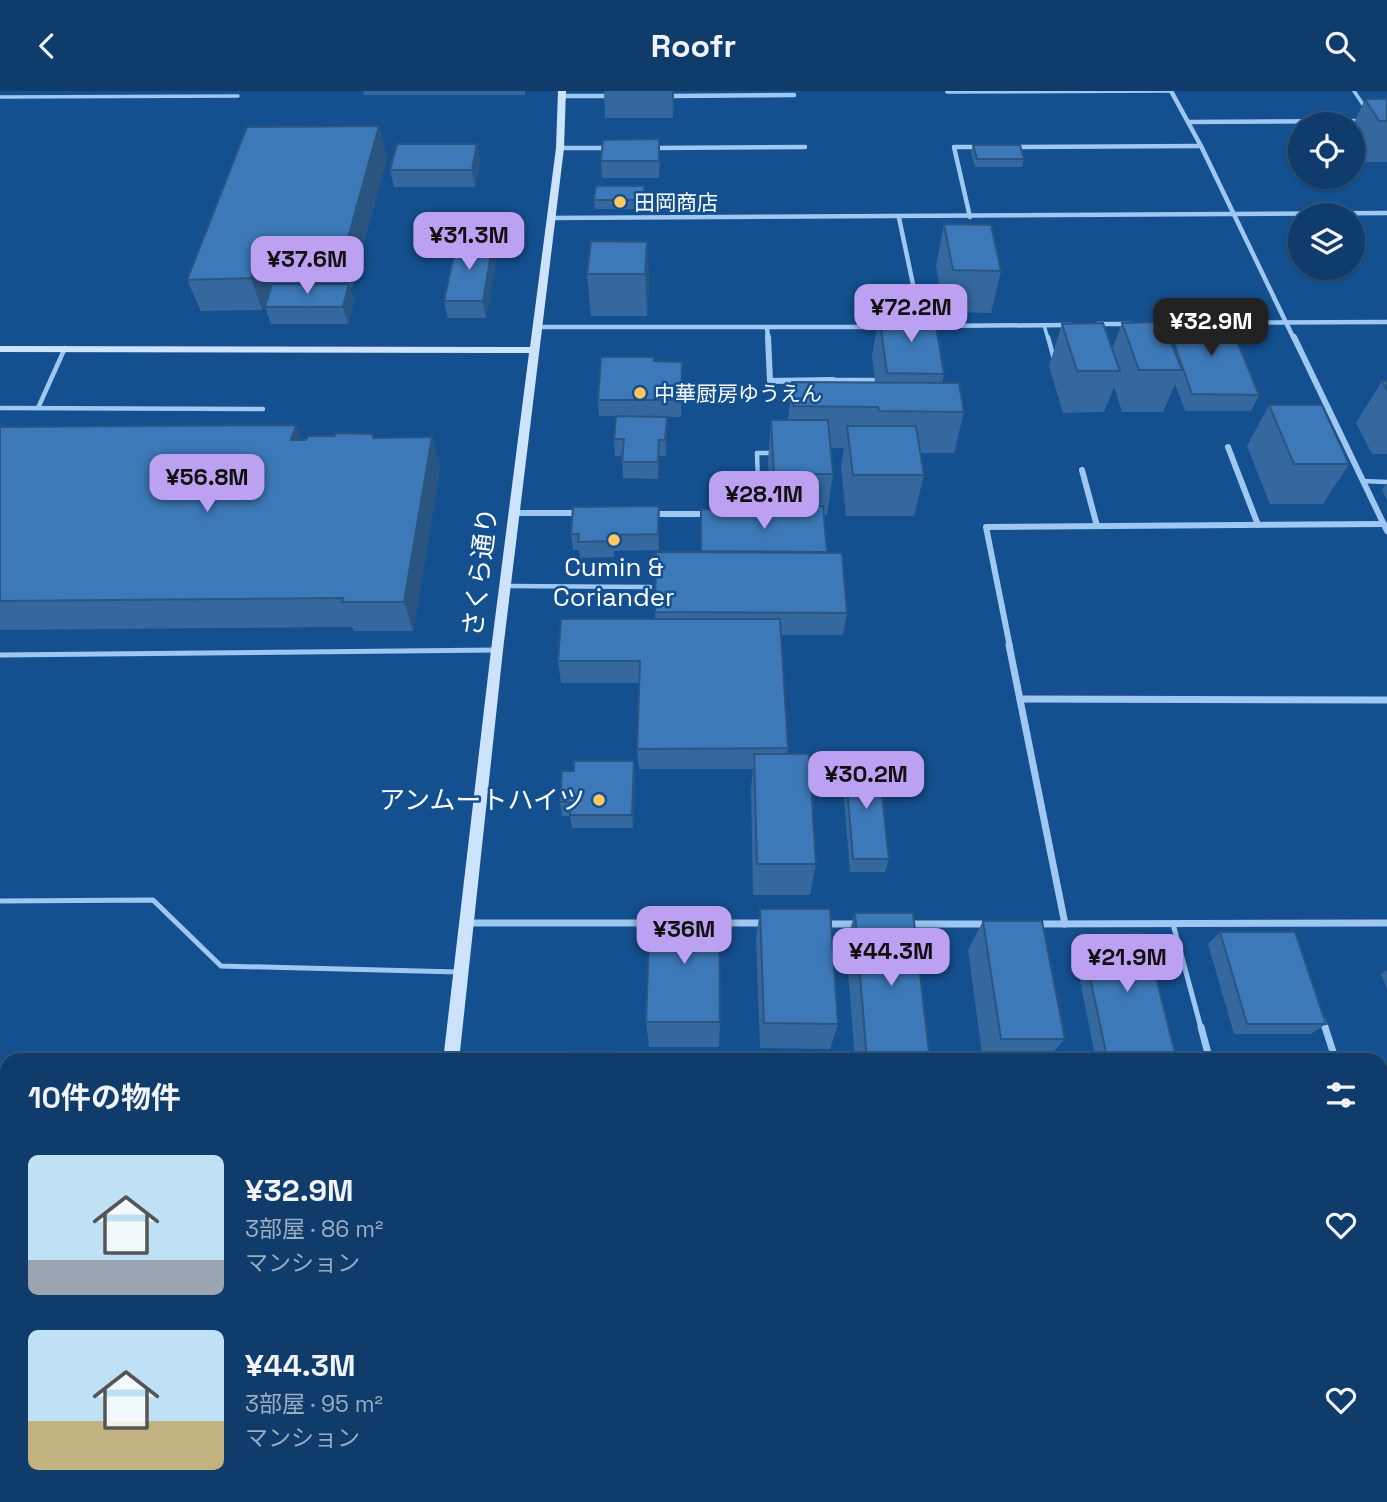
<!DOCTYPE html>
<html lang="ja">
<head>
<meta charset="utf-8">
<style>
	:root { --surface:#0f3c6b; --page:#1d4773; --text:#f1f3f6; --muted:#9badc1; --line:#2f567e; --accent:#bca0f2 }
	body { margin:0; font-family:"Space Grotesk","Noto Sans JP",sans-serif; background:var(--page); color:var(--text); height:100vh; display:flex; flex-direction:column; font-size:26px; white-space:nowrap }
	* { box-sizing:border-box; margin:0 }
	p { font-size:23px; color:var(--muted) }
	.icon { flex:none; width:38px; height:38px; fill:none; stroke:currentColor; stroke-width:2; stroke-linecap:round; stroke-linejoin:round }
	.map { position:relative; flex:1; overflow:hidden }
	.drawer { position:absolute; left:0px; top:962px; width:1388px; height:450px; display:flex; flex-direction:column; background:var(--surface); border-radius:21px 21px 0 0; box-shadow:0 2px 5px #0004,0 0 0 2px var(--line) }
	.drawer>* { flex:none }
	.controls { position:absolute; left:1288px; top:21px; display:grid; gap:14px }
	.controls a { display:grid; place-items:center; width:77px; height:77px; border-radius:50%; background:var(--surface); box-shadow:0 2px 5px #0004,0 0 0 2px var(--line); font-size:35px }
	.price { position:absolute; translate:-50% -60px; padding:0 16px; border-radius:14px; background:var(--accent); color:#111; font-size:23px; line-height:46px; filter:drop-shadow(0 2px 4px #0008) }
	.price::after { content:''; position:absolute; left:50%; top:42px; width:21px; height:16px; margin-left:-10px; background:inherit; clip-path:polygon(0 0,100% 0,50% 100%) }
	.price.active { background:#222; color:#fff }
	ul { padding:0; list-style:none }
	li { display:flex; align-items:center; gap:21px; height:175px; padding:0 28px }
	li span { display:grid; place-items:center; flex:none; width:196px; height:140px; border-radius:10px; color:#555 }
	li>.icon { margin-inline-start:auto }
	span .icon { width:84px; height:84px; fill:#fffc; stroke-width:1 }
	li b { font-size:30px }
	h2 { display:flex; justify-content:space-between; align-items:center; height:84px; padding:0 28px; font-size:30px }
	header { display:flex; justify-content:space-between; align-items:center; height:91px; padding:0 28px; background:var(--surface); font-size:32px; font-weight:700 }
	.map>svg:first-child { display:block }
</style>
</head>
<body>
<header><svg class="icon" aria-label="back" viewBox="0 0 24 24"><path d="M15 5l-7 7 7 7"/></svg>Roofr<svg class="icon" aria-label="search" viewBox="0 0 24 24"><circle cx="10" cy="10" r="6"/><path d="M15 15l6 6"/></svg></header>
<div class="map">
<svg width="1387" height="1411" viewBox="0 0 1387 1411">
	<rect width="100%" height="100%" fill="#14508f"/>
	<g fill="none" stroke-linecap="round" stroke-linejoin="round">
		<g stroke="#9ec8f1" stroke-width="3.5">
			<polyline points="1354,0 1366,18"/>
			<polyline points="947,1 1171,0"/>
			<polyline points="0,6 238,5"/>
			<polyline points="1044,234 1048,248"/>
		</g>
		<g stroke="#9ec8f1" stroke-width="4.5">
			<polyline points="1048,246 1054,268"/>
			<polyline points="833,289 873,289"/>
			<polyline points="0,317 263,318"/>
			<polyline points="38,317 65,257"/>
			<polyline points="1363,390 1387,391"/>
			<polyline points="759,424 757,362 773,362"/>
			<polyline points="505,495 650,496"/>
		</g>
		<g stroke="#9ec8f1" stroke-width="5">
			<polyline points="0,564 497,559"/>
			<polyline points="0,810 153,809 221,875 458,881"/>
			<polyline points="1173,833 1201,937"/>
			<polyline points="1323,929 1326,937"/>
		</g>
		<g stroke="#9ec8f1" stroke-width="7">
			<polyline points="1201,936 1210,970"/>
			<polyline points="1325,936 1336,970"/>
			<polyline points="1381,1104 1387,1123"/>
			<polyline points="0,1167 7,1167"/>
		</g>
		<g stroke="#9ec8f1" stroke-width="4.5">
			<polyline points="1171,0 1201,55 1294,248"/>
			<polyline points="561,5 613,5"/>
			<polyline points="667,5 794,4"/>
			<polyline points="1189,31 1362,30"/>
			<polyline points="1012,56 1201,55"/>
			<polyline points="560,57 609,57"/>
			<polyline points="652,57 805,56"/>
			<polyline points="970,126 954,56 979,56"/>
			<polyline points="550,127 1387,122"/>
			<polyline points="899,127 921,231"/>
			<polyline points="1192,232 1387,231"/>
			<polyline points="1097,233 1131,233"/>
			<polyline points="929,235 1071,234"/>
			<polyline points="537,236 886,236"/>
			<polyline points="767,236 768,248"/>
		</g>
		<g stroke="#9ec8f1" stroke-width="6">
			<polyline points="768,246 770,290 833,289"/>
			<polyline points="1294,246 1387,440"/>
			<polyline points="1228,356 1258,434"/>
			<polyline points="1082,379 1097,435"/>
			<polyline points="514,422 580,422"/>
			<polyline points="651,423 709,423"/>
			<polyline points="1010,556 986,436 1384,433"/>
		</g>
		<g stroke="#9ec8f1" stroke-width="7">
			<polyline points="1009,554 1065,833"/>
			<polyline points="1020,608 1387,609"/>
			<polyline points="467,832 658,832"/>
			<polyline points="712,832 767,832"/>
			<polyline points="824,833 861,833"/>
			<polyline points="905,833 991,833"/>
			<polyline points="1034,833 1387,832"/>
		</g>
		<g stroke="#9ec8f1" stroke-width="9">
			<polyline points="1381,1177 1387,1177"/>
			<polyline points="755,1405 755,1411"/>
			<polyline points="1035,1405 1036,1411"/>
		</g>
		<g fill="#cde3fb" fill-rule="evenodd">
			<polygon points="558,0 566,0 564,57 503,559 459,970 443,970 491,559 529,262 0,261 0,255 530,256 556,57"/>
			<polygon points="393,1405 413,1405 412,1411 392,1411"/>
		</g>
	</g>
	<g fill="#34689e">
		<polygon points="363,0 525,0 525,4 364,4"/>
		<polygon points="604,0 674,0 673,27 605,27"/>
		<polygon points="1365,8 1387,8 1387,71 1358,71 1353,63 1353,34"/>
		<polygon points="477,53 480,70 475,96 394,96 390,79"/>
		<polygon points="973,54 1024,68 1022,76 975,76 971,62"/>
		<polygon points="660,65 659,87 602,87 601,70"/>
		<polygon points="387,66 352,196 350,197 354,210 348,233 271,233 265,216 270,200 262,219 201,220 187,189"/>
		<polygon points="645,103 644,118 595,118 594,109"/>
		<polygon points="944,133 1001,180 991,222 944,221 936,175"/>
		<polygon points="493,151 496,168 486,227 448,227 444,210"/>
		<polygon points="647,151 649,193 647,225 591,225 587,183"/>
		<polygon points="879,223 944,283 942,292 964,321 954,362 920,362 924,384 914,425 846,425 841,376 844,357 831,357 833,383 827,424 824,424 827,461 847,522 843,544 781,544 788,657 787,663 816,773 810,804 753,804 751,698 753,678 639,678 637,658 639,592 561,592 558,570 655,528 655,521 701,461 770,421 768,370 771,329 788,329 792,291 875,291 872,265"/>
		<polygon points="1165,227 1259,304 1251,320 1185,320 1175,293 1163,321 1122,321 1114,296 1104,321 1063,322 1049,275 1062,233 1112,258 1122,232 1163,232"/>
		<polygon points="654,270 682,287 681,326 599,325 598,309"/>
		<polygon points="1382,290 1387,290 1387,363 1372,363 1356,332"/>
		<polygon points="1269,314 1349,373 1323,413 1270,413 1247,355"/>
		<polygon points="667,326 666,365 659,365 658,388 623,387 622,365 615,365 614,348"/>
		<polygon points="0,336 302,349 335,345 373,343 374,347 432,346 440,377 413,540 354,540 352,536 0,539"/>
		<polygon points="1387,392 1387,409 1382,399"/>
		<polygon points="659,432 659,459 614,460 614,466 580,467 579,459 573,459 571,443"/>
		<polygon points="845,670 889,768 885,781 850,781 842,684"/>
		<polygon points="635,684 633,737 572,737 570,725 562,725 560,711"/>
		<polygon points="760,818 838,933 830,958 760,957 756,848"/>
		<polygon points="855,822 930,970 855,970 846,852"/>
		<polygon points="983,830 1065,948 1047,968 1071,970 983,970 968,859"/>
		<polygon points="1220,841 1326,933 1311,943 1234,943 1208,853"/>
		<polygon points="1081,843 1175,962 1166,970 1096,970 1073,854"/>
		<polygon points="1387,879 1387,898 1381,883"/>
		<polygon points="646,931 720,931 719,956 649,956"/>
		<polygon points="890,1405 1022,1405 1023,1411 891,1411"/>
	</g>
	<g fill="#2b5581">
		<polygon points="672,0 674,0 673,27"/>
		<polygon points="379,35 387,66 352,196 343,165"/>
		<polygon points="477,53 480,70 475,96 472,79"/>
		<polygon points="493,151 496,168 486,227 483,210"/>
		<polygon points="647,151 649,193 647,225 645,183"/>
		<polygon points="260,166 271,197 262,219 251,187"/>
		<polygon points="349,193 354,210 348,233 343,216"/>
		<polygon points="667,326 667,343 666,365 665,349"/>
		<polygon points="296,334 308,364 291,349"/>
		<polygon points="432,346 440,377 413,540 404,511"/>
		<polygon points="659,349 659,365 658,388 658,371"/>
		<polygon points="659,415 659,459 658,443"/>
		<polygon points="634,670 635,684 633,737 632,724"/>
	</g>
	<g fill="#3d79b8" stroke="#2b5581" stroke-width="2">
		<polygon points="1365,8 1387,8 1387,30 1379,30"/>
		<polygon points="379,35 343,165 260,166 251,187 187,189 247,36"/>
		<polygon points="659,48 659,70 601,70 603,49"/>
		<polygon points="397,53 477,53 472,79 390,79"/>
		<polygon points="973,54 1020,54 1024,68 977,68"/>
		<polygon points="596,95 644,95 644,109 594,109"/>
		<polygon points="944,133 991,134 1001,180 953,179"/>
		<polygon points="457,150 493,151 483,210 444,210"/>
		<polygon points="591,150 647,151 645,183 587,183"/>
		<polygon points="272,193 349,193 343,216 265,216"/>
		<polygon points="879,223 934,223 944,283 887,282"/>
		<polygon points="1165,227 1189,227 1191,232 1230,233 1259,304 1192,303"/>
		<polygon points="1163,231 1182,279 1139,279 1122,232"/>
		<polygon points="1103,232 1120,280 1077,280 1062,233"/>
		<polygon points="601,266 654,266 654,270 682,271 681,309 598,309"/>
		<polygon points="1382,290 1387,290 1387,299"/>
		<polygon points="792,291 959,292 964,321 879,320 878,316 793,315"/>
		<polygon points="1269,314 1322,314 1349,373 1294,373"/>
		<polygon points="616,325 667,326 665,349 659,349 658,371 622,371 624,348 614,348"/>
		<polygon points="771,329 828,329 833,383 774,383"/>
		<polygon points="296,334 291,349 306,349 308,345 335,345 335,342 373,343 373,347 432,346 404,511 342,511 343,507 0,510 0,336"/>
		<polygon points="847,335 916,335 924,384 853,384"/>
		<polygon points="659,415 658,443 613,444 613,450 578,451 579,443 571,443 573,416"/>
		<polygon points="788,415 823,415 827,461 701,460 701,418 788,422"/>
		<polygon points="656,461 842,462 847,522 655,521"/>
		<polygon points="561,528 780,528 788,657 637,658 640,570 558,570"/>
		<polygon points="754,663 809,663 816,773 757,773"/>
		<polygon points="574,670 634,670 632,724 570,724 571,711 560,711 562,680 574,680"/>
		<polygon points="845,670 878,670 889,768 853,768"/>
		<polygon points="650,817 719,817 720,931 646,931"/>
		<polygon points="760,818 830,818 838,933 764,932"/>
		<polygon points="855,822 913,822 930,970 867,970"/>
		<polygon points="983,830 1042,830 1065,948 1001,948"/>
		<polygon points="1220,841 1295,841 1326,933 1247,933"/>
		<polygon points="1145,842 1175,962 1106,962 1081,843"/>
		<polygon points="573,960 653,961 653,970 572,970"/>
		<rect x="1007" y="968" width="64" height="2"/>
		<polygon points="1381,1106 1387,1125 1387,1135 1381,1135"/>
		<rect x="544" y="1405" width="89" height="6"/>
		<rect x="659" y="1405" width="72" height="6"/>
		<polygon points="905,1405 1022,1405 1023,1411 905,1411"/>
	</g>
	<g fill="#ffc85e" stroke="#14508f" stroke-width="2.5">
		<circle cx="620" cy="111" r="7"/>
		<circle cx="640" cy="302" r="7"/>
		<circle cx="614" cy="449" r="7"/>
		<circle cx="599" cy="709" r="7"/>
	</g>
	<g text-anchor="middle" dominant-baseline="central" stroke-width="5" stroke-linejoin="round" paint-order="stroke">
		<g font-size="21" fill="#fff" stroke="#14508f" text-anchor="start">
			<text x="634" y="111">田岡商店</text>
			<text x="654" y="302">中華厨房ゆうえん</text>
		</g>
		<g font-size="26" fill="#fff" stroke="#14508f">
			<text x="614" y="476">Cumin &amp;<tspan x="614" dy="30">Coriander</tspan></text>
			<text x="585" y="709" text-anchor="end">アンムートハイツ</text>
		</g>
		<g font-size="26" fill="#fff" stroke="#14508f">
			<text transform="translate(480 481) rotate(-83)">さくら通り</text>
		</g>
	</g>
</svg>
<div class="controls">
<a><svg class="icon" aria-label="locate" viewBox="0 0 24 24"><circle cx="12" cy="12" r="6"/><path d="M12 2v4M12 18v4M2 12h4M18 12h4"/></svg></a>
<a><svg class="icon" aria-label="layers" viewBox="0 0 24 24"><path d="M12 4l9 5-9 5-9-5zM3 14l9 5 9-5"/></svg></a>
</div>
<b class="price" style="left:469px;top:181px">¥31.3M</b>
<b class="price" style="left:307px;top:205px">¥37.6M</b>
<b class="price" style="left:911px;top:253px">¥72.2M</b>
<b class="price active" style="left:1211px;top:267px">¥32.9M</b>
<b class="price" style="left:207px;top:423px">¥56.8M</b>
<b class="price" style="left:764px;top:440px">¥28.1M</b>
<b class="price" style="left:866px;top:720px">¥30.2M</b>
<b class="price" style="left:684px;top:875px">¥36M</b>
<b class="price" style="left:891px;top:897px">¥44.3M</b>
<b class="price" style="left:1127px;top:903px">¥21.9M</b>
<section class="drawer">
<h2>10件の物件<svg class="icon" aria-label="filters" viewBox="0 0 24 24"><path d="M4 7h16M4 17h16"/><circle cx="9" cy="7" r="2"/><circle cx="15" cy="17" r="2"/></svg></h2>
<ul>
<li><span style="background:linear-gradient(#bfe0f5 75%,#9aa5b1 0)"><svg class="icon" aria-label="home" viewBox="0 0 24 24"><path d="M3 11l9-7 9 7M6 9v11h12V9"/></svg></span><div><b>¥32.9M</b><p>3部屋 · 86 m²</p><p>マンション</p></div><svg class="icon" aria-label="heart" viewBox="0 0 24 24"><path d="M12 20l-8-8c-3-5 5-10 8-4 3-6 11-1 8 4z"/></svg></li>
<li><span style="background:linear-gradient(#bfe0f5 65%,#c2b280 0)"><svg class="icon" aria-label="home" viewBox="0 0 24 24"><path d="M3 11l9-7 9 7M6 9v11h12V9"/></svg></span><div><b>¥44.3M</b><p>3部屋 · 95 m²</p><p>マンション</p></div><svg class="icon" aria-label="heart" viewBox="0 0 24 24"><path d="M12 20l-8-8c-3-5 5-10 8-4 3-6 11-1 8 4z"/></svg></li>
</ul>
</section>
</div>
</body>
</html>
